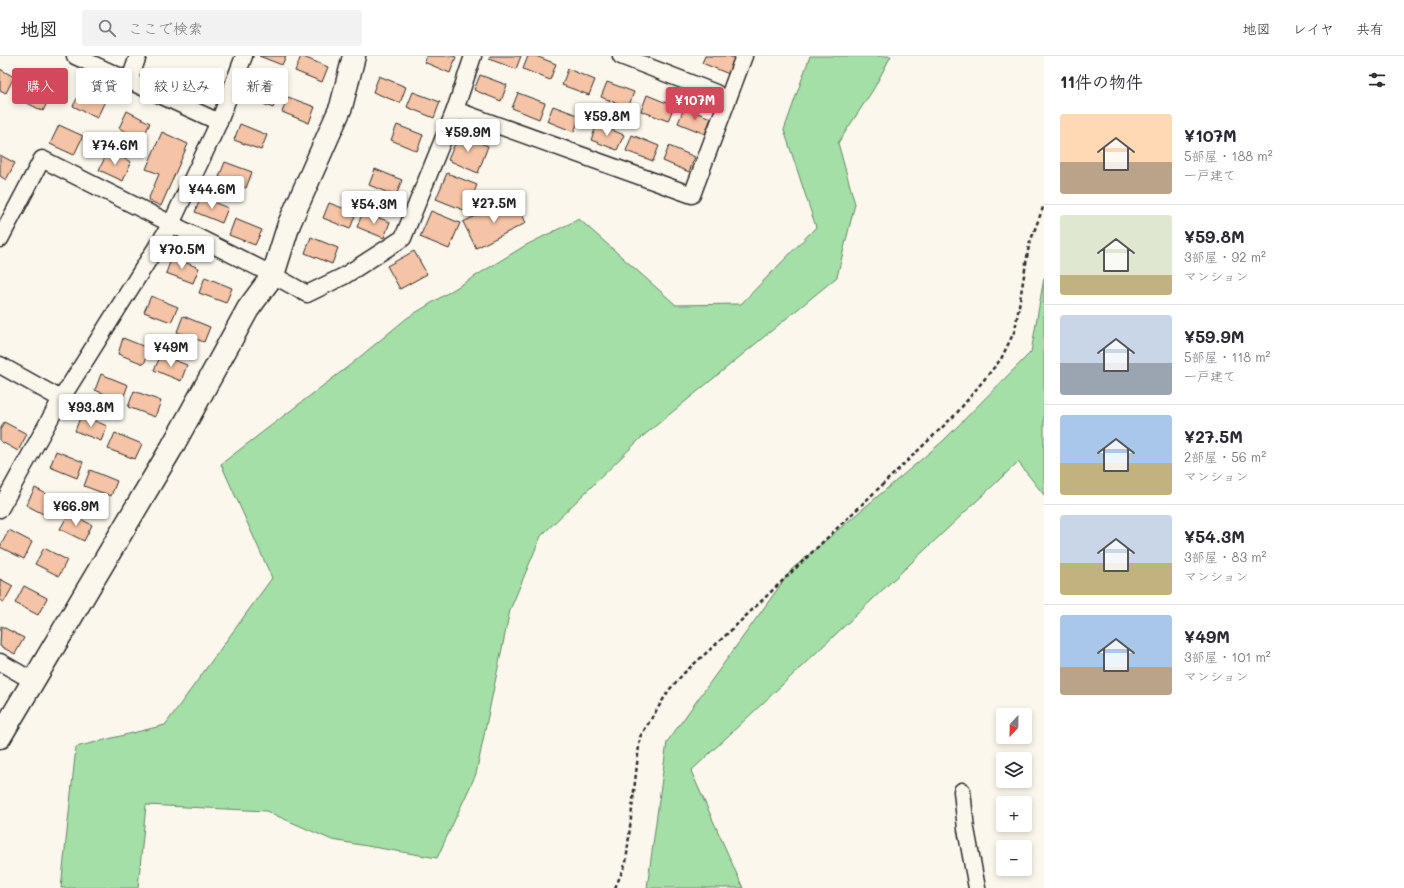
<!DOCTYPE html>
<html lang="ja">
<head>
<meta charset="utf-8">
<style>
	:root { --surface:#fff; --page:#f2f2f3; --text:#2b2b33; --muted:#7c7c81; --line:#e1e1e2; --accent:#d1495b }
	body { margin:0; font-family:Mali,"Klee One",sans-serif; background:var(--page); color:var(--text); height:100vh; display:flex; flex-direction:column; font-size:15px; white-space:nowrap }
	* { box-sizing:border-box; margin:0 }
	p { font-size:13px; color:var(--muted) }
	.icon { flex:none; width:22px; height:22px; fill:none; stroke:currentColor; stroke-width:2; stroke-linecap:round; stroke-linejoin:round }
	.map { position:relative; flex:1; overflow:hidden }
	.sheet { display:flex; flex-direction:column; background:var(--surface); width:360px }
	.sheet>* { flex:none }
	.guide { position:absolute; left:12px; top:12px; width:380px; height:36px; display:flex; gap:8px }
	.needle { width:26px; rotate:202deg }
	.tools { position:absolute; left:996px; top:652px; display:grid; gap:8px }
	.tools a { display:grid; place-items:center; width:36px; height:36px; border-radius:4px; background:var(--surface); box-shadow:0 2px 6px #0003; font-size:20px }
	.price { position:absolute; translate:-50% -34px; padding:0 9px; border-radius:4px; background:#fff; color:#222; font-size:13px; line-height:26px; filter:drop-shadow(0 1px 2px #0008) }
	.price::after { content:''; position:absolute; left:50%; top:24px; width:12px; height:9px; margin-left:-6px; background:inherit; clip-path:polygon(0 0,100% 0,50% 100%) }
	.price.active { background:var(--accent); color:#fff }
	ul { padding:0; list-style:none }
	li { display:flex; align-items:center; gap:12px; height:100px; padding:0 16px }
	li+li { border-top:1px solid var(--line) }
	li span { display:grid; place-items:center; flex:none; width:112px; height:80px; border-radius:4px; color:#555 }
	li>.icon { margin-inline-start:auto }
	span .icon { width:48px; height:48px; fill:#fffc; stroke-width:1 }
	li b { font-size:17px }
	h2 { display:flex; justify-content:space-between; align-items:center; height:48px; padding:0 16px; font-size:17px }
	.pill { padding:0 14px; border-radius:4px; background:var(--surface); box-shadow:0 2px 6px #0003; font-size:14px; line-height:36px }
	.pill.active { background:var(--accent); color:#fff }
	header { display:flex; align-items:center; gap:24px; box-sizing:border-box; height:56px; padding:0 20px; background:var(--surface); border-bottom:1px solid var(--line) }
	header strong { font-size:19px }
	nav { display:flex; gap:22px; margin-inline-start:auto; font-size:14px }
	.search { width:280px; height:36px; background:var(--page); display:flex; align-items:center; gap:10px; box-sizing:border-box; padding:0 14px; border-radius:4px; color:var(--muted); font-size:15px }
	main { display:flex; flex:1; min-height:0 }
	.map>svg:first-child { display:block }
</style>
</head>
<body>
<header>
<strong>地図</strong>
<div class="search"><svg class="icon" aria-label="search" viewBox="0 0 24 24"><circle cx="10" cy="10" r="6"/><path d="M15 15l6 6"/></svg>ここで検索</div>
<nav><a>地図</a><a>レイヤ</a><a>共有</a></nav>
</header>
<main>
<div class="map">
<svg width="1044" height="832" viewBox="0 0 1044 832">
	<rect width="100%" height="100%" fill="#fbf7ec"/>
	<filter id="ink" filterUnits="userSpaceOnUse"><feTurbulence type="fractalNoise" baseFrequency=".025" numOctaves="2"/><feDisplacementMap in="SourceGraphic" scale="8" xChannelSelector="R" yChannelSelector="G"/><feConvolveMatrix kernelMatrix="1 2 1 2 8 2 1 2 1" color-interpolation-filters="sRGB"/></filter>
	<g filter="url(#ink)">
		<g fill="#a3dfa6" stroke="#678568">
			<polygon points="810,0 891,0 873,34 838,87 855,148 837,221 642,381 541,480 510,554 476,718 437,802 332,784 266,755 146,749 138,832 61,832 76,691 165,669 272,522 221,408 350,309 407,262 526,189 579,163 676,249 741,248 816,171 784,74"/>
			<polygon points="1044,222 1044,439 1018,406 691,715 743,832 647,832 667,686 792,513 943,385 1031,296"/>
		</g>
		<g fill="#f5c3a5" stroke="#2b2b2b">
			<polygon points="259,0 286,0 282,9"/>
			<polygon points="301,0 328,11 322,26 295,15"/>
			<polygon points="426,0 453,0 456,1 450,17 424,6"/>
			<polygon points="490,0 521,0 516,13 489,3"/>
			<polygon points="528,0 536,0 556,8 550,24 523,13"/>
			<polygon points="705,0 729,0 735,3 729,18 702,7"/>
			<polygon points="0,13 14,21 6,37 0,34"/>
			<polygon points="568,13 595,24 589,39 562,29"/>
			<polygon points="480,19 507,29 501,45 474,34"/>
			<polygon points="379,20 406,31 400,47 373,36"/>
			<polygon points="28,26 51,38 43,55 19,43"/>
			<polygon points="253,26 279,36 273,52 246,41"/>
			<polygon points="607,26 634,36 628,52 601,41"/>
			<polygon points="82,34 105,45 97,62 73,50"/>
			<polygon points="413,36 440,46 434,62 407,51"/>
			<polygon points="518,37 545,47 539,63 512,52"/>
			<polygon points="647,39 674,50 668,65 641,55"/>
			<polygon points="288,41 315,51 309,67 282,56"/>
			<polygon points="553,50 580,60 574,76 547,65"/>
			<polygon points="684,52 711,62 705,78 678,67"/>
			<polygon points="127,55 150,67 142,84 119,72"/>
			<polygon points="240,68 267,79 261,94 234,84"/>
			<polygon points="597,68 624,79 617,94 591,84"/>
			<polygon points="59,69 83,80 74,99 50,88"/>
			<polygon points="397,69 423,79 417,95 391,84"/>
			<polygon points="162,76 188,88 161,150 148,144 159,118 146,113"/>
			<polygon points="459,78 488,90 478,117 448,104"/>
			<polygon points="632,79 659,90 653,105 626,95"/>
			<polygon points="669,90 695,101 689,116 663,105"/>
			<polygon points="108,95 131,106 123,125 99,114"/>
			<polygon points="0,99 15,107 6,124 0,120"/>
			<polygon points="225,106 252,116 246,132 219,121"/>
			<polygon points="375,113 402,124 396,140 369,129"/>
			<polygon points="447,117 477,129 466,155 436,143"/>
			<polygon points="201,141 228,152 222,167 195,156"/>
			<polygon points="329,147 356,157 350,173 323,162"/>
			<polygon points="517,147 526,167 476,192 463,166 493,151 495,158"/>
			<polygon points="431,155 460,167 449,193 420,181"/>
			<polygon points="363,156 390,166 384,182 357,171"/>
			<polygon points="235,163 262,174 255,189 229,179"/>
			<polygon points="311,181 338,192 332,208 305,197"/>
			<polygon points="414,195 427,218 400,233 387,210"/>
			<polygon points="172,201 199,212 193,227 166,217"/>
			<polygon points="205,221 232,232 226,247 199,237"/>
			<polygon points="151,240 178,251 171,266 144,256"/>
			<polygon points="183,260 210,271 204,286 177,276"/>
			<polygon points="123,282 150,293 144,308 118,298"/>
			<polygon points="161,299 187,309 181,325 154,314"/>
			<polygon points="101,318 128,329 122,345 95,334"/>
			<polygon points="134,335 161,345 155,361 128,351"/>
			<polygon points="81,359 107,370 101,385 75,375"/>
			<polygon points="4,366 27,378 18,395 0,385 0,374"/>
			<polygon points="115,377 142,388 135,403 108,393"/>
			<polygon points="56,395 83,406 77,422 50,411"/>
			<polygon points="90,414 117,425 111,440 84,430"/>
			<polygon points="35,432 58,444 49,461 26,449"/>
			<polygon points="69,457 92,469 84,485 60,473"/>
			<polygon points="9,474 32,486 24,503 0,491"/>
			<polygon points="44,492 67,504 59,520 35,508"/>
			<polygon points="0,523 13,530 4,546 0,544"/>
			<polygon points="24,530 47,542 38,559 15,547"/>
			<polygon points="1,570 24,582 15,598 0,590"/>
		</g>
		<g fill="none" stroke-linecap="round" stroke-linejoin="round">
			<g stroke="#2b2b2b" stroke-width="19">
				<g id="street">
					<polyline points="75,0 219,66"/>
					<polyline points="621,0 716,37"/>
					<polyline points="129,26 138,0"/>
					<polyline points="455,54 692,139 744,0"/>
					<polyline points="0,183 42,103 273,219 307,238 344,220 403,182 455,54 473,0"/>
					<polyline points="0,309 61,343"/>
					<polyline points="0,453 61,343 171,168 219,66 244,0"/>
					<polyline points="0,606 33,625"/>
					<polyline points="962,735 966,773 977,832"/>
				</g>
			</g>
			<g stroke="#2b2b2b" stroke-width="25">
				<polyline id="secondary" points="0,681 171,393 248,253 273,219 289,168 341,51 354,0"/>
			</g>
			<polyline stroke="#2b2b2b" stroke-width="2.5" stroke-dasharray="4 3" stroke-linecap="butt" points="615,832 626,807 640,681 669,634 684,617 725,580 956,358 1001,303 1015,274 1029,189 1044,149"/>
			<use href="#street" stroke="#fbf7ec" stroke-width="16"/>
			<use href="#secondary" stroke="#fbf7ec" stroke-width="22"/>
		</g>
	</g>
</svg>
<div class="tools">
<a><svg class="needle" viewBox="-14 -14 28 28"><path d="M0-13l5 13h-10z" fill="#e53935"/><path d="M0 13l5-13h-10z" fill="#7c7c81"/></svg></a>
<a><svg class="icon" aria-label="layers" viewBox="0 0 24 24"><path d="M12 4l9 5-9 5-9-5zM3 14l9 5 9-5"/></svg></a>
<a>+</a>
<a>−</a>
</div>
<b class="price active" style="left:695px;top:65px">¥107M</b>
<b class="price" style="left:607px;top:81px">¥59.8M</b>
<b class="price" style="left:468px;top:97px">¥59.9M</b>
<b class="price" style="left:115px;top:110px">¥74.6M</b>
<b class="price" style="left:212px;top:154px">¥44.6M</b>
<b class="price" style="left:494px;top:168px">¥27.5M</b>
<b class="price" style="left:374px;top:169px">¥54.3M</b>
<b class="price" style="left:182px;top:214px">¥70.5M</b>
<b class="price" style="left:171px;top:312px">¥49M</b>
<b class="price" style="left:91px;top:372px">¥93.8M</b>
<b class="price" style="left:76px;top:471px">¥66.9M</b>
<div class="guide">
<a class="pill active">購入</a>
<a class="pill">賃貸</a>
<a class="pill">絞り込み</a>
<a class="pill">新着</a>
</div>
</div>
<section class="sheet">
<h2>11件の物件<svg class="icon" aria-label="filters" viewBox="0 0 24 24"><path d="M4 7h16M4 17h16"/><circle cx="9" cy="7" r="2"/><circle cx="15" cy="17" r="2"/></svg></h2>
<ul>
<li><span style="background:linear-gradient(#ffd9b3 60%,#b9a48a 0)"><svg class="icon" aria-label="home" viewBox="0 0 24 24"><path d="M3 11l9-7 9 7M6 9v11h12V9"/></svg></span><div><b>¥107M</b><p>5部屋 · 188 m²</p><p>一戸建て</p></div></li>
<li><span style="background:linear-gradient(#dfe7d0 75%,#c2b280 0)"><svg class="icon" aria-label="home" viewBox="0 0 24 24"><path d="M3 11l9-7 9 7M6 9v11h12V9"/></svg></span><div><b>¥59.8M</b><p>3部屋 · 92 m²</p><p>マンション</p></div></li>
<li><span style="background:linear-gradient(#c9d6e8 60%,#9aa5b1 0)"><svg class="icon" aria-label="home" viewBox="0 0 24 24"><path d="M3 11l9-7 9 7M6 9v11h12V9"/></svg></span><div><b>¥59.9M</b><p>5部屋 · 118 m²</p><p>一戸建て</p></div></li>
<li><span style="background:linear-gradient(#a9c7e8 60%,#c2b280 0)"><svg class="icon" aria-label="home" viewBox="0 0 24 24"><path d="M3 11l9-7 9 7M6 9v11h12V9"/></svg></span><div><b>¥27.5M</b><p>2部屋 · 56 m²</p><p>マンション</p></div></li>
<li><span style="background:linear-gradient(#c9d6e8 60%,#c2b280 0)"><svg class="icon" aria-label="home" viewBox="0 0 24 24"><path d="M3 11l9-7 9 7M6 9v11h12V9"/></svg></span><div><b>¥54.3M</b><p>3部屋 · 83 m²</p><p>マンション</p></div></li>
<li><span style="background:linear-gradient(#a9c7e8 65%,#b9a48a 0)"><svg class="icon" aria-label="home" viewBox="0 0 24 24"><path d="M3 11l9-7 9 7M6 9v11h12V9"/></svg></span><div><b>¥49M</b><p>3部屋 · 101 m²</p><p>マンション</p></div></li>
</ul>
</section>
</main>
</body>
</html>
